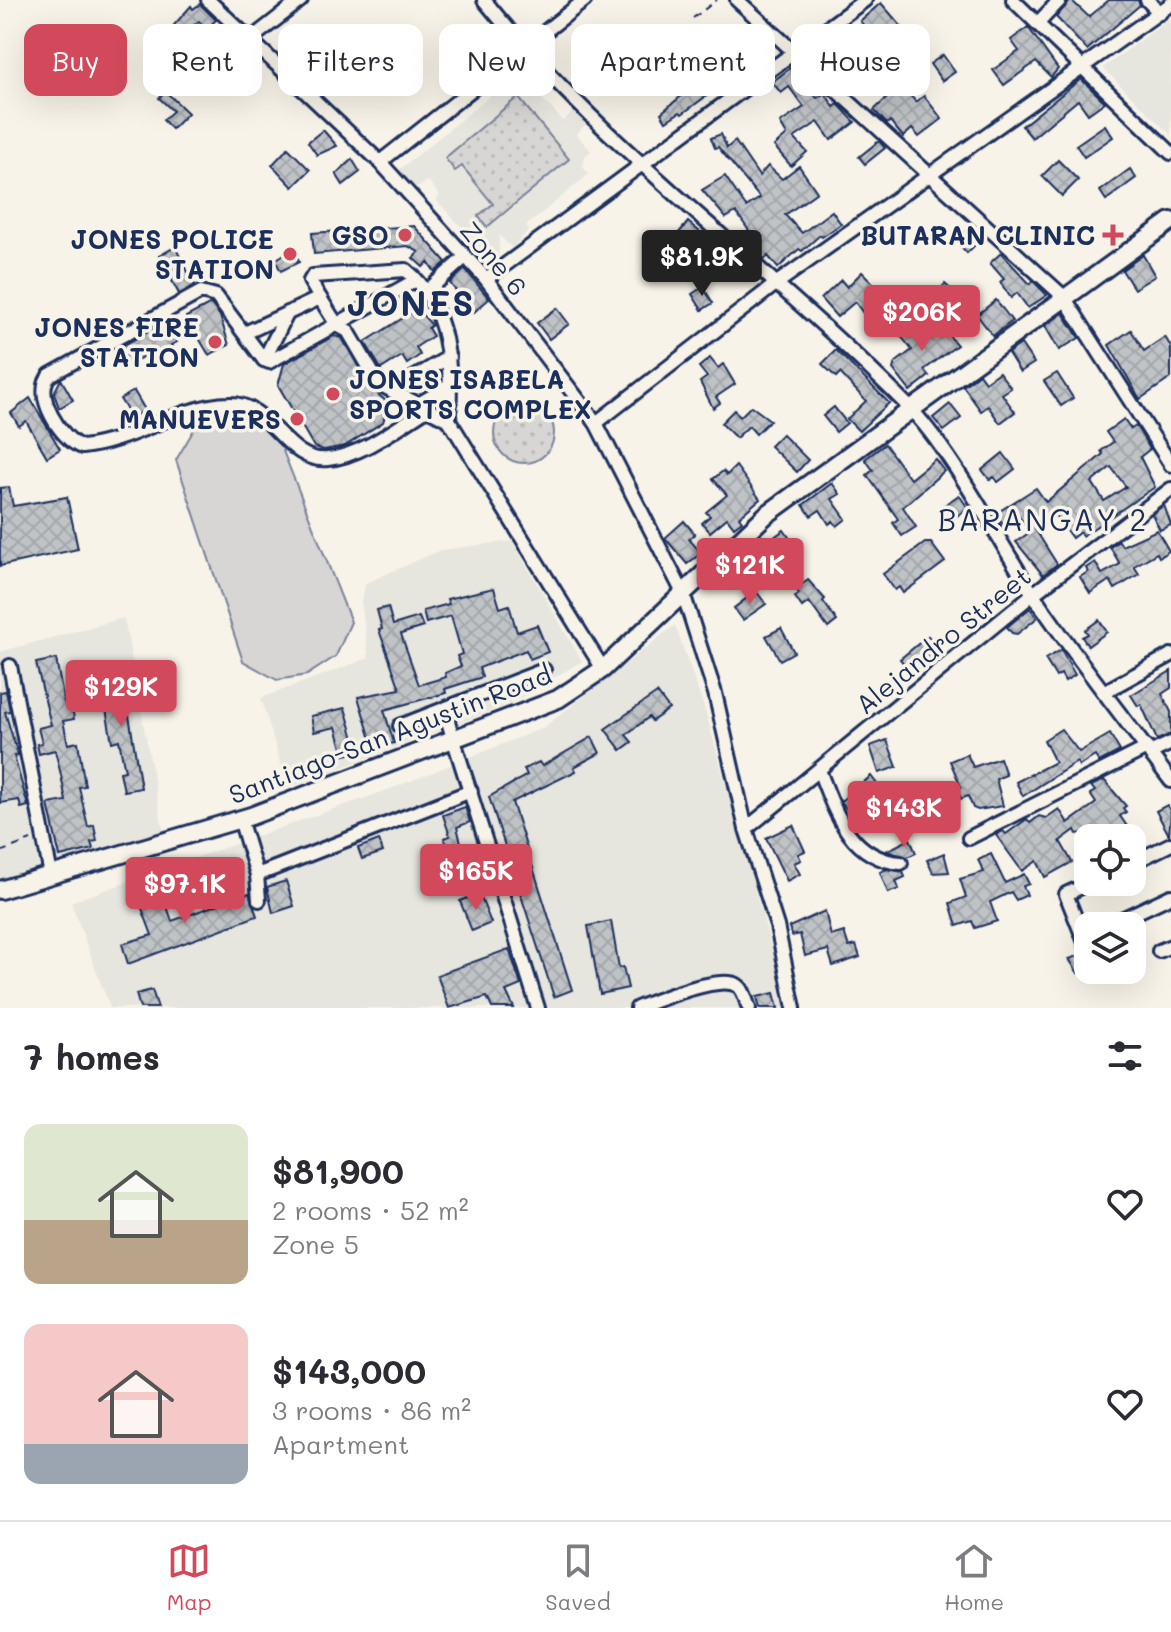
<!DOCTYPE html>
<html lang="en">
<head>
<meta charset="utf-8">
<style>
	:root { --surface:#fff; --page:#f2f2f3; --text:#2b2b33; --muted:#7c7c81; --line:#e1e1e2; --accent:#d1495b }
	body { margin:0; font-family:Mali,sans-serif; background:var(--page); color:var(--text); height:100vh; display:flex; flex-direction:column; font-size:30px; white-space:nowrap }
	* { box-sizing:border-box; margin:0 }
	p { font-size:26px; color:var(--muted) }
	.icon { flex:none; width:44px; height:44px; fill:none; stroke:currentColor; stroke-width:2; stroke-linecap:round; stroke-linejoin:round }
	.map { position:relative; height:1008px; overflow:hidden }
	.details { display:flex; flex-direction:column; background:var(--surface); flex:1 }
	.details>* { flex:none }
	.hud { position:absolute; left:24px; top:24px; width:1124px; height:72px; display:flex; gap:16px }
	.fabs { position:absolute; left:1074px; top:824px; display:grid; gap:16px }
	.fabs a { display:grid; place-items:center; width:72px; height:72px; border-radius:16px; background:var(--surface); box-shadow:0 8px 32px #0002; font-size:40px }
	.price { position:absolute; translate:-50% -68px; padding:0 18px; border-radius:8px; background:var(--accent); color:#fff; font-size:26px; line-height:52px; filter:drop-shadow(0 2px 4px #0008) }
	.price::after { content:''; position:absolute; left:50%; top:48px; width:24px; height:18px; margin-left:-12px; background:inherit; clip-path:polygon(0 0,100% 0,50% 100%) }
	.price.selected { background:#222; color:#fff }
	ul { padding:0; list-style:none }
	li { display:flex; align-items:center; gap:24px; height:200px; padding:0 24px }
	li span { display:grid; place-items:center; flex:none; width:224px; height:160px; border-radius:16px; color:#555 }
	li>.icon { margin-inline-start:auto }
	span .icon { width:96px; height:96px; fill:#fffc; stroke-width:1 }
	li b { font-size:34px }
	h2 { display:flex; justify-content:space-between; align-items:center; height:96px; padding:0 24px; font-size:34px }
	.chip { padding:0 28px; border-radius:16px; background:var(--surface); box-shadow:0 8px 32px #0002; font-size:28px; line-height:72px }
	.chip.selected { background:var(--accent); color:#fff }
	.menu { display:flex; justify-content:space-around; align-items:center; height:112px; border-top:2px solid var(--line); background:var(--surface); font-size:22px; color:var(--muted) }
	.menu a { display:grid; justify-items:center; gap:4px }
	.menu .selected { color:var(--accent) }
	.map>svg:first-child { display:block }
</style>
</head>
<body>
<div class="map">
<svg width="1171" height="1008" viewBox="0 0 1171 1008">
	<defs>
		<pattern id="park-dots" width="8" height="8" patternUnits="userSpaceOnUse" patternTransform="scale(2)"><rect width="8" height="8" fill="#d7d6d4"/><path d="M2 2h.1M6 6h.1" fill="none" stroke="#b8b8b8" stroke-width="1.8" stroke-linecap="round"/></pattern>
		<pattern id="building-cross-hatch" width="8" height="8" patternUnits="userSpaceOnUse" patternTransform="scale(2)"><rect width="8" height="8" fill="#c0c3c5"/><path d="M0 0l8 8M0 8l8-8" fill="none" stroke="#a4a8ac"/></pattern>
	</defs>
	<rect width="100%" height="100%" fill="#f7f3e8"/>
	<filter id="ink" filterUnits="userSpaceOnUse"><feTurbulence type="fractalNoise" baseFrequency=".0125" numOctaves="2"/><feDisplacementMap in="SourceGraphic" scale="16" xChannelSelector="R" yChannelSelector="G"/><feConvolveMatrix kernelMatrix="1 2 1 2 8 2 1 2 1" color-interpolation-filters="sRGB"/></filter>
	<g filter="url(#ink)">
		<g fill="#e6e5de">
			<polygon points="1171,18 1171,135 1103,68"/>
			<polygon points="526,67 545,87 539,95 563,121 576,109 588,122 576,134 591,151 585,156 583,167 589,174 526,226 529,230 512,248 499,235 499,255 483,265 466,245 473,239 436,200 440,196 428,180 411,193 394,174"/>
			<polygon points="512,541 582,661 511,703 288,788 261,698 369,658 361,601 366,583 441,550"/>
			<polygon points="124,618 164,835 0,884 0,652"/>
			<polygon points="675,625 705,710 788,1008 110,1008 71,902 393,788 543,728"/>
		</g>
		<polygon fill="#d7d6d4" stroke="#798299" stroke-width="2" points="205,411 246,412 279,441 351,622 336,656 307,675 277,680 243,661 176,460"/>
		<g fill="url(#park-dots)" stroke="#798299" stroke-width="2">
			<polygon points="518,97 569,159 487,227 478,216 493,204 462,166 455,171 445,158"/>
			<circle cx="524" cy="433" r="30"/>
		</g>
		<g fill="url(#building-cross-hatch)" stroke="#1b2f5e" stroke-width="2" fill-rule="evenodd">
			<polygon points="1071,0 1089,17 1109,0 1138,0 1140,5 1087,50 1056,17"/>
			<polygon points="881,3 908,34 891,48 900,58 877,78 858,57 876,41 860,21"/>
			<polygon points="200,4 216,20 206,29 199,21 181,35 174,25 191,6 193,9"/>
			<polygon points="1028,27 1058,69 1051,77 1036,62 1004,85 993,70 1019,51 1011,40"/>
			<polygon points="831,37 851,58 833,75 812,56"/>
			<polygon points="710,52 727,81 682,114 680,112 666,121 661,113 698,82 688,68"/>
			<polygon points="188,54 205,71 197,79 193,75 184,85 176,77 180,74 174,69"/>
			<polygon points="943,55 955,72 942,81 930,64"/>
			<polygon points="793,66 817,98 825,93 834,107 838,104 855,122 831,140 818,122 794,138 807,152 791,166 774,146 787,135 780,123 804,107 789,87 781,93 772,82"/>
			<polygon points="1081,79 1105,102 1088,114 1078,100 1032,138 1022,126"/>
			<polygon points="901,85 916,102 924,96 942,119 919,137 912,129 903,137 890,121 887,124 874,110"/>
			<polygon points="165,91 188,113 172,129 163,120 173,111 159,98"/>
			<polygon points="1105,125 1113,137 1084,157 1076,145"/>
			<polygon points="323,130 337,146 317,155 308,142"/>
			<polygon points="721,134 727,148 735,141 759,176 768,166 782,179 799,166 817,192 785,215 802,233 832,211 841,224 822,237 820,235 802,251 799,249 778,268 768,256 764,260 756,252 761,248 736,212 726,218 702,190 725,176 746,207 760,198 718,147 715,148 711,138"/>
			<polygon points="879,141 885,148 865,164 859,157"/>
			<polygon points="288,148 310,170 293,187 272,165"/>
			<polygon points="352,159 360,172 343,185 336,174"/>
			<polygon points="1058,160 1078,180 1062,196 1042,176"/>
			<polygon points="1130,169 1136,178 1106,200 1100,191"/>
			<polygon points="688,222 700,232 697,236 708,252 679,271 663,252"/>
			<polygon points="414,226 446,262 435,272 428,262 423,267 413,258 419,252 408,246 314,254 312,233"/>
			<polygon points="972,226 983,237 967,253 956,241"/>
			<polygon points="175,247 195,285 179,294 159,256"/>
			<polygon points="294,248 299,262 281,271 275,260"/>
			<polygon points="1001,253 1030,284 1033,281 1047,295 1028,308 1017,293 1011,298 1000,282 1004,279 990,263"/>
			<polygon points="1143,255 1155,276 1134,289 1122,270"/>
			<polygon points="465,269 489,299 473,313 450,283"/>
			<polygon points="862,272 893,303 871,324 855,302 837,317 821,299 841,280 847,287"/>
			<polygon points="945,284 970,307 959,320 934,297"/>
			<polygon points="703,287 713,303 702,310 692,294"/>
			<polygon points="996,300 1012,321 993,336 977,315"/>
			<polygon points="211,304 220,316 229,345 209,355 197,335 193,337 186,317"/>
			<polygon points="557,308 569,324 549,339 537,323"/>
			<polygon points="417,309 432,325 428,328 433,336 416,347 420,355 407,364 402,356 381,369 365,342"/>
			<polygon points="1063,313 1079,338 1059,350 1045,326"/>
			<polygon points="936,320 957,345 924,370 929,376 910,391 893,369 895,363 912,350 900,335 914,323 921,332"/>
			<polygon points="166,322 177,342 171,345 173,348 163,354 154,351 129,364 120,347"/>
			<polygon points="1131,330 1144,351 1165,337 1171,347 1171,378 1140,399 1109,345"/>
			<polygon points="334,336 342,338 371,389 389,403 383,422 345,446 324,450 314,447 278,385 284,364"/>
			<polygon points="1021,344 1034,363 1020,372 1008,353"/>
			<polygon points="836,350 889,403 859,431 847,419 866,401 840,373 836,377 822,364"/>
			<polygon points="710,358 718,368 723,364 735,384 716,397 720,403 713,408 700,382 707,377 699,367"/>
			<polygon points="999,372 1011,388 1002,394 1015,412 1000,423 988,406 981,411 963,386 979,374 985,382"/>
			<polygon points="1057,373 1073,398 1061,406 1044,381"/>
			<polygon points="61,379 73,400 59,408 54,393"/>
			<polygon points="134,391 145,410 132,418 120,399"/>
			<polygon points="30,398 60,449 47,457 26,421 19,426 11,413"/>
			<polygon points="950,404 961,418 944,431 933,418"/>
			<polygon points="751,406 770,420 756,434 749,426 736,438 721,423 734,410 740,417"/>
			<polygon points="834,407 847,423 836,432 823,416"/>
			<path d="M1124 419 1131 429 1136 426 1150 449 1140 457 1155 487 1082 536 1080 532 1072 538 1055 515 1035 529 1057 564 1043 575 1016 542 1030 532 1020 518 1006 529 995 514 1036 488 1046 502 1103 454 1101 451 1113 442 1106 432ZM1111 467 1126 487 1104 501 1092 482Z"/>
			<polygon points="782,434 808,460 797,472 770,446"/>
			<polygon points="885,444 910,479 935,459 944,471 903,507 916,527 902,536 893,523 898,519 867,475 873,470 865,459"/>
			<polygon points="1003,453 1015,469 998,482 994,477 990,480 982,470"/>
			<polygon points="736,466 760,499 739,517 742,521 734,527 727,518 710,532 702,523 710,516 706,512 727,495 713,479 723,471 727,475"/>
			<polygon points="832,483 840,494 832,499 846,519 837,526 833,521 829,524 820,510 811,516 803,505"/>
			<polygon points="9,487 13,506 67,497 78,549 0,566 0,488"/>
			<polygon points="959,495 968,508 948,522 939,509"/>
			<polygon points="1164,505 1171,525 1160,530 1152,514"/>
			<polygon points="684,521 695,534 689,539 701,553 687,564 665,538"/>
			<polygon points="784,530 793,543 769,563 759,548"/>
			<polygon points="1157,530 1169,551 1159,557 1157,553 1134,566 1139,574 1115,589 1110,580 1090,593 1080,577 1088,572 1086,568 1095,562 1102,574 1120,564 1110,547 1119,541 1122,546"/>
			<polygon points="925,543 931,543 945,562 903,593 899,587 895,590 883,574"/>
			<polygon points="746,557 754,571 744,578 735,565"/>
			<polygon points="808,580 825,599 823,601 837,621 828,628 809,602 802,607 795,597 799,594 796,589"/>
			<polygon points="494,588 500,608 509,605 517,632 537,625 548,652 530,659 526,650 479,668 482,677 445,689 446,693 384,710 394,743 374,749 358,697 400,689 379,630 382,629 377,610 388,607 393,625 419,617 423,627 401,634 419,685 446,677 445,673 461,666 457,656 462,654 451,616 426,623 423,611 449,604 447,599"/>
			<polygon points="756,591 766,604 743,620 734,608"/>
			<polygon points="1030,608 1037,618 1017,634 1012,633 1007,627"/>
			<polygon points="1099,620 1107,632 1088,646 1082,637 1088,634 1085,630"/>
			<polygon points="781,628 794,652 780,660 766,636"/>
			<polygon points="928,636 941,652 913,675 900,659"/>
			<polygon points="1061,650 1075,675 1065,681 1061,674 1056,677 1045,659"/>
			<polygon points="56,659 64,702 71,701 74,719 63,721 68,744 78,742 85,786 79,787 88,827 94,825 97,841 91,842 93,849 60,857 48,804 66,801 61,775 55,750 39,754 37,744 42,743 38,728 51,725 36,663"/>
			<polygon points="1171,671 1171,688 1162,694 1171,712 1171,734 1157,740 1141,704 1138,706 1131,695"/>
			<polygon points="122,673 141,788 124,791 120,772 125,771 119,740 112,742 100,677"/>
			<polygon points="6,691 10,711 5,712 18,755 14,756 28,806 21,808 19,800 0,803 0,692"/>
			<polygon points="657,693 669,709 652,721 649,717 626,735 632,742 621,750 605,729"/>
			<polygon points="345,708 358,752 344,755 336,727 314,732 311,716"/>
			<polygon points="1061,729 1079,752 1110,734 1120,751 1099,762 1095,756 1079,766 1077,762 1023,796 1016,782 1055,762 1044,740"/>
			<polygon points="592,737 600,753 574,767 576,771 512,802 572,990 554,997 489,797 527,775 524,769 539,762 542,766"/>
			<polygon points="887,740 897,767 879,773 870,746"/>
			<polygon points="967,754 973,767 1000,758 1006,775 996,779 1003,806 978,810 973,808 968,796 961,799 957,789 961,787 950,761"/>
			<polygon points="871,776 883,792 852,817 841,801"/>
			<polygon points="1104,780 1126,806 1123,808 1126,812 1120,816 1131,832 1117,838 1111,829 1092,838 1089,832 1077,834 1075,830 1060,841 1072,862 1045,877 1037,861 1022,871 996,835 1003,831 1006,834 1027,819 1030,823 1039,816 1046,818 1059,809 1068,823 1096,803 1090,794 1095,791 1091,786"/>
			<polygon points="1167,805 1171,813 1169,835 1156,811"/>
			<polygon points="465,807 470,822 457,827 470,878 452,885 445,869 453,866 444,838 450,836 443,815"/>
			<polygon points="793,825 805,851 798,854 801,860 794,863 800,874 787,881 766,838"/>
			<polygon points="910,839 916,853 907,857 886,851"/>
			<polygon points="379,840 383,852 362,859 358,848"/>
			<polygon points="944,853 949,872 933,873 927,860"/>
			<polygon points="991,854 1005,883 1024,874 1029,884 1023,886 1027,895 1016,900 1011,892 990,902 997,921 975,928 972,921 957,926 950,903 966,897 960,879 984,872 978,860"/>
			<polygon points="887,869 903,872 905,877 896,881 899,889 888,893 880,872"/>
			<polygon points="286,881 294,906 273,913 267,887"/>
			<polygon points="249,893 257,916 128,964 122,944 152,935 140,903 163,895 172,921"/>
			<polygon points="479,893 491,923 472,931 460,901"/>
			<polygon points="825,911 831,936 844,932 849,947 856,945 860,957 833,966 828,950 805,956 800,934 792,936 789,927"/>
			<polygon points="611,921 619,968 623,967 628,988 600,994 588,926"/>
			<polygon points="509,949 521,985 506,991 514,1008 492,1008 487,997 449,1008 437,975"/>
			<polygon points="1081,955 1088,959 1088,966 1078,973 1069,959"/>
			<polygon points="152,990 158,1008 140,1008 136,994"/>
			<polygon points="774,993 778,1008 760,1008 757,997"/>
		</g>
		<g fill="none" stroke-linecap="round" stroke-linejoin="round">
			<g stroke="#1b2f5e" stroke-width="18">
				<g id="minor">
					<polyline points="208,0 380,162 486,279 596,423 683,593 715,693 746,829 777,926 794,1008"/>
					<path d="M484 0C607 152 770 267 907 405 952 451 995 535 1031 591 1074 656 1124 718 1171 781"/>
					<polyline points="737,0 1064,297 1171,465"/>
					<polyline points="1013,0 1171,153"/>
					<polyline points="1147,0 1160,13"/>
					<polyline points="1038,23 1060,0"/>
					<polyline points="251,39 301,0"/>
					<polyline points="380,162 585,0"/>
					<polyline points="486,279 865,0"/>
					<path d="M416 280 269 362 264 360 216 296 201 292 50 375C32 394 61 440 82 447 133 442 180 405 229 404 271 402 286 464 328 459 362 456 398 427 427 409"/>
					<polyline points="425,293 465,257"/>
					<polyline points="320,298 337,325 348,331 379,384 449,420 603,669"/>
					<path d="M245 333 320 298 310 281 313 276 406 270C450 305 452 369 449 420"/>
					<polyline points="264,360 287,314"/>
					<polyline points="392,391 449,357"/>
					<polyline points="417,405 451,385"/>
					<polyline points="596,423 777,283 1171,4"/>
					<polyline points="10,666 51,875"/>
					<polyline points="1104,692 1171,655"/>
					<polyline points="444,709 538,1008"/>
					<polyline points="400,726 544,670"/>
					<polyline points="1150,753 1171,743"/>
					<path d="M819 770C835 812 850 859 901 863"/>
					<polyline points="240,819 257,875"/>
					<polyline points="746,829 1033,594 1171,489"/>
					<polyline points="969,838 1147,748"/>
					<polyline points="1132,863 1171,844"/>
					<polyline points="259,900 257,875 471,791"/>
					<polyline points="1107,926 1171,896"/>
					<polyline points="1088,950 1066,894 1092,882"/>
					<polyline points="1159,951 1171,946"/>
					<polyline points="1096,970 1097,971"/>
					<path d="M637 1008C657 1000 718 975 737 985 744 989 746 1001 749 1008"/>
				</g>
			</g>
			<g stroke="#1b2f5e" stroke-width="22">
				<polyline id="major" points="0,890 251,816 558,699 603,669 766,515 1171,221"/>
			</g>
			<g stroke="#1b2f5e" stroke-width="2" stroke-dasharray="8 6" stroke-linecap="butt">
				<polyline points="693,18 717,0"/>
				<polyline points="0,852 31,840"/>
			</g>
			<use href="#minor" stroke="#f7f3e8" stroke-width="12"/>
			<use href="#major" stroke="#f7f3e8" stroke-width="16"/>
		</g>
	</g>
	<g fill="#d1495b" stroke="#f7f3e8" stroke-width="3">
		<circle cx="405" cy="235" r="8"/>
		<path d="M1109 223h8v8h8v8h-8v8h-8v-8h-8v-8h8z"/>
		<circle cx="290" cy="254" r="8"/>
		<circle cx="215" cy="342" r="8"/>
		<circle cx="333" cy="394" r="8"/>
		<circle cx="297" cy="419" r="8"/>
	</g>
	<g text-anchor="middle" dominant-baseline="central" stroke-width="7" stroke-linejoin="round" paint-order="stroke">
		<g font-size="26" font-weight="bold" fill="#1b2f5e" stroke="#f7f3e8" text-anchor="end">
			<text x="389" y="235">GSO</text>
			<text x="1095" y="235">BUTARAN CLINIC</text>
			<text x="274" y="239">JONES POLICE<tspan x="274" dy="30">STATION</tspan></text>
			<text x="199" y="327">JONES FIRE<tspan x="199" dy="30">STATION</tspan></text>
			<text x="349" y="379" text-anchor="start">JONES ISABELA<tspan x="349" dy="30">SPORTS COMPLEX</tspan></text>
			<text x="281" y="419">MANUEVERS</text>
		</g>
		<g font-size="26" fill="#1b2f5e" stroke="#f7f3e8">
			<text transform="translate(494 258) rotate(50)">Zone 6</text>
			<text transform="translate(943 640) rotate(-39)">Alejandro Street</text>
			<text transform="translate(390 734) rotate(-21)">Santiago-San Agustin Road</text>
		</g>
		<g font-size="30" letter-spacing="2" fill="#1b2f5e" stroke="#f7f3e8">
			<text x="1043" y="519">BARANGAY 2</text>
		</g>
		<g font-size="34" font-weight="bold" letter-spacing="2" fill="#1b2f5e" stroke="#f7f3e8">
			<text x="411" y="302">JONES</text>
		</g>
	</g>
</svg>
<div class="fabs">
<a><svg class="icon" aria-label="locate" viewBox="0 0 24 24"><circle cx="12" cy="12" r="6"/><path d="M12 2v4M12 18v4M2 12h4M18 12h4"/></svg></a>
<a><svg class="icon" aria-label="layers" viewBox="0 0 24 24"><path d="M12 4l9 5-9 5-9-5zM3 14l9 5 9-5"/></svg></a>
</div>
<b class="price selected" style="left:702px;top:298px">$81.9K</b>
<b class="price" style="left:922px;top:353px">$206K</b>
<b class="price" style="left:750px;top:606px">$121K</b>
<b class="price" style="left:121px;top:728px">$129K</b>
<b class="price" style="left:904px;top:849px">$143K</b>
<b class="price" style="left:476px;top:912px">$165K</b>
<b class="price" style="left:185px;top:925px">$97.1K</b>
<div class="hud">
<a class="chip selected">Buy</a>
<a class="chip">Rent</a>
<a class="chip">Filters</a>
<a class="chip">New</a>
<a class="chip">Apartment</a>
<a class="chip">House</a>
</div>
</div>
<section class="details">
<h2>7 homes<svg class="icon" aria-label="filters" viewBox="0 0 24 24"><path d="M4 7h16M4 17h16"/><circle cx="9" cy="7" r="2"/><circle cx="15" cy="17" r="2"/></svg></h2>
<ul>
<li><span style="background:linear-gradient(#dfe7d0 60%,#b9a48a 0)"><svg class="icon" aria-label="home" viewBox="0 0 24 24"><path d="M3 11l9-7 9 7M6 9v11h12V9"/></svg></span><div><b>$81,900</b><p>2 rooms · 52 m²</p><p>Zone 5</p></div><svg class="icon" aria-label="heart" viewBox="0 0 24 24"><path d="M12 20l-8-8c-3-5 5-10 8-4 3-6 11-1 8 4z"/></svg></li>
<li><span style="background:linear-gradient(#f6c9c9 75%,#9aa5b1 0)"><svg class="icon" aria-label="home" viewBox="0 0 24 24"><path d="M3 11l9-7 9 7M6 9v11h12V9"/></svg></span><div><b>$143,000</b><p>3 rooms · 86 m²</p><p>Apartment</p></div><svg class="icon" aria-label="heart" viewBox="0 0 24 24"><path d="M12 20l-8-8c-3-5 5-10 8-4 3-6 11-1 8 4z"/></svg></li>
</ul>
</section>
<nav class="menu">
<a class="selected"><svg class="icon" aria-label="map" viewBox="0 0 24 24"><path d="M3 6l6-2 6 2 6-2v14l-6 2-6-2-6 2zM9 4v14M15 6v14"/></svg>Map</a>
<a><svg class="icon" aria-label="saved" viewBox="0 0 24 24"><path d="M7 4h10v16l-5-4-5 4z"/></svg>Saved</a>
<a><svg class="icon" aria-label="home" viewBox="0 0 24 24"><path d="M3 11l9-7 9 7M6 9v11h12V9"/></svg>Home</a>
</nav>
</body>
</html>
